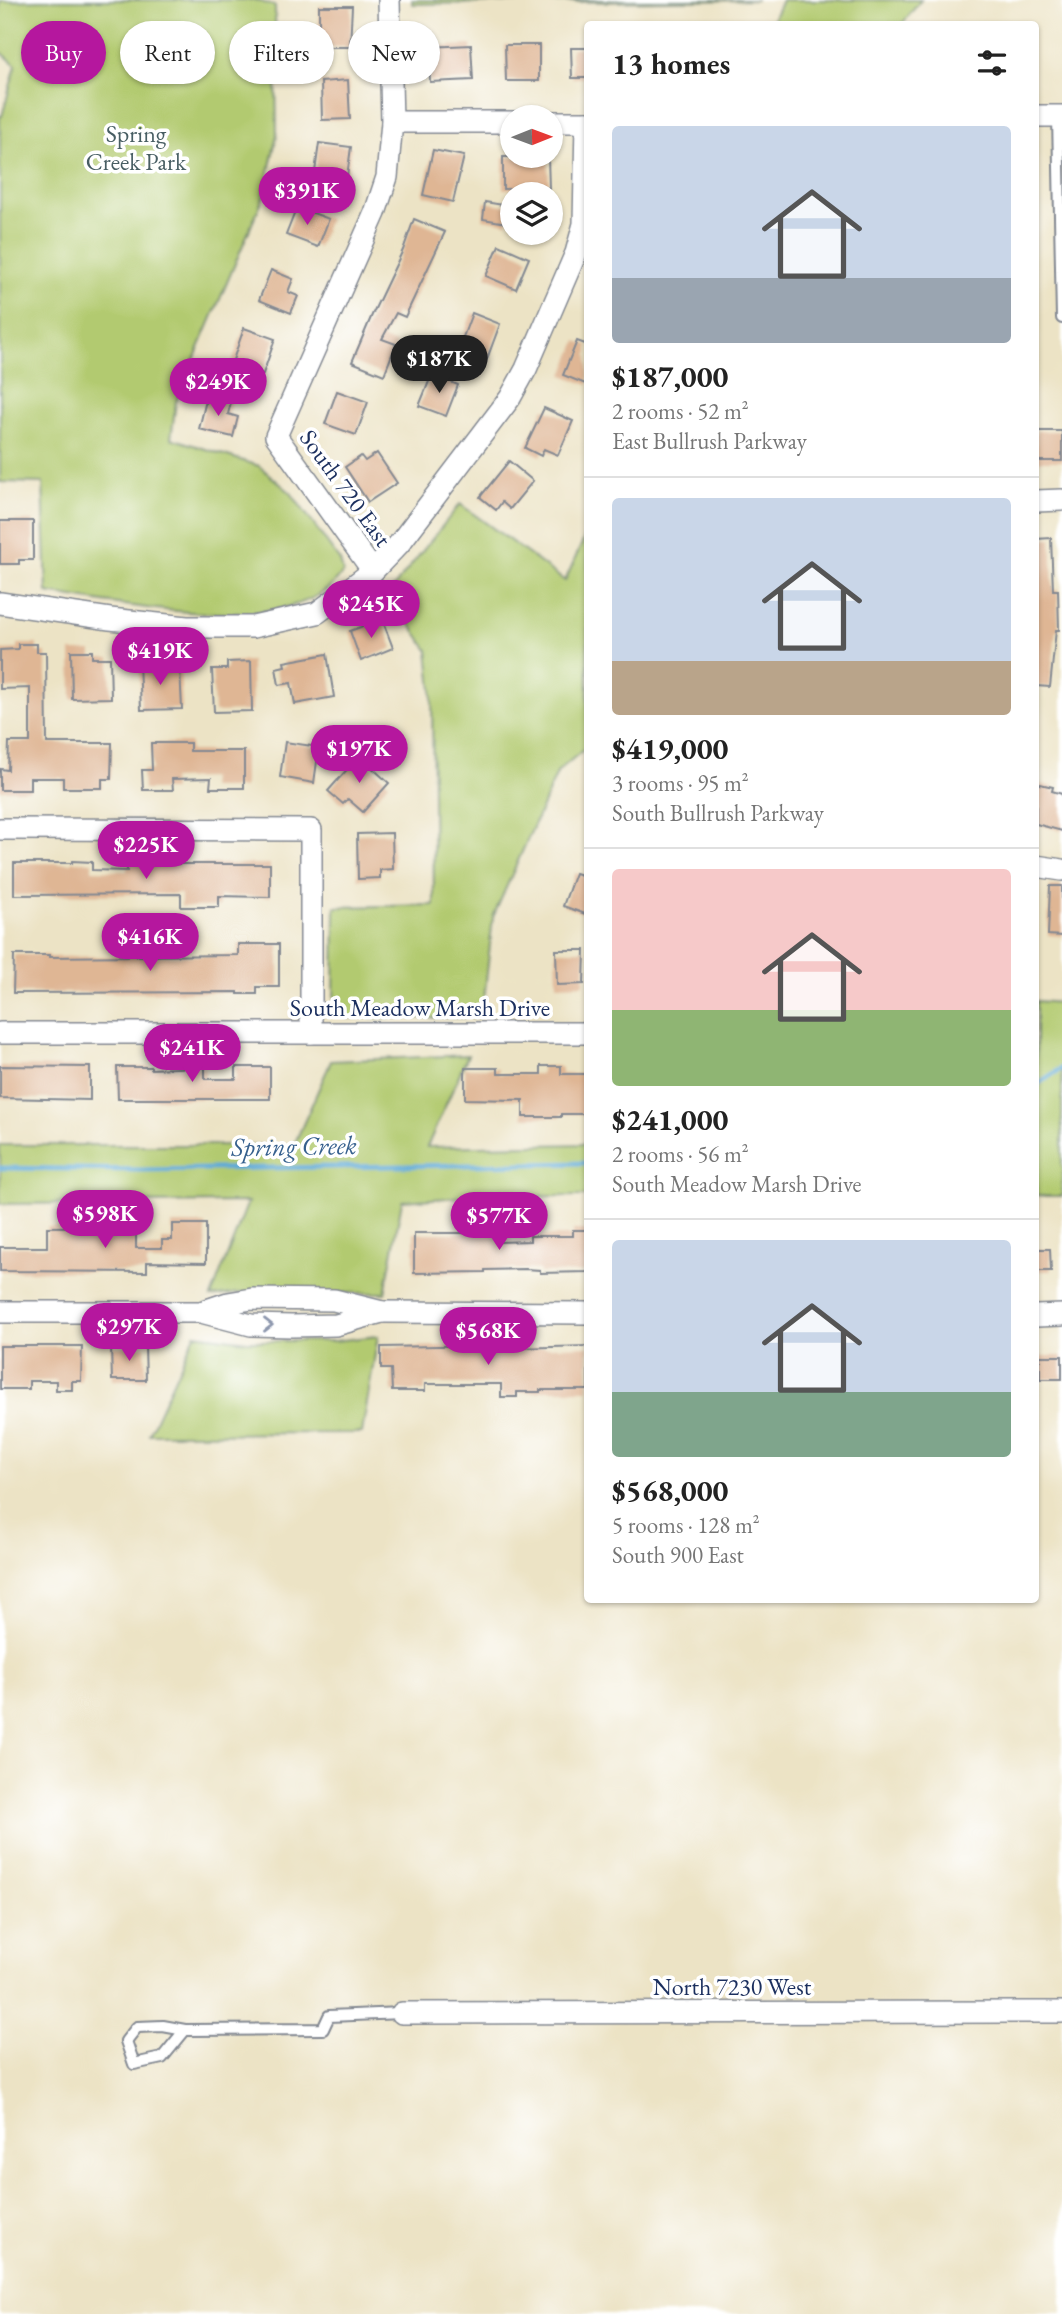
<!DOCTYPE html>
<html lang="en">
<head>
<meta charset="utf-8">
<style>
	:root { --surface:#fff; --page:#f2f2f2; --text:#222; --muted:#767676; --line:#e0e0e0; --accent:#b5179e }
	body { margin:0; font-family:"EB Garamond",serif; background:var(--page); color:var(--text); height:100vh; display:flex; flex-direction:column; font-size:26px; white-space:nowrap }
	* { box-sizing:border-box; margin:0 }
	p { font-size:23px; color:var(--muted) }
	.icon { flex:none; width:38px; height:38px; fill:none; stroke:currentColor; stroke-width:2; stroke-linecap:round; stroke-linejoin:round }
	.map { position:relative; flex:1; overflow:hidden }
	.drawer { position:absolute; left:584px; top:21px; width:455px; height:1582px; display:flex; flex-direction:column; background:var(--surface); border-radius:7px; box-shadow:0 2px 5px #0004 }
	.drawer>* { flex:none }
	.top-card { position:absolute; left:21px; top:21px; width:458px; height:63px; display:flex; gap:14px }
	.needle { width:46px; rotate:89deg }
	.controls { position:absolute; left:500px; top:105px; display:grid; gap:14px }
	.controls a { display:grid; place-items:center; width:63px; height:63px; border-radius:50%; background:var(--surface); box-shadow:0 2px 5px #0004; font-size:35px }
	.price { position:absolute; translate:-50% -60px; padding:0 16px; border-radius:24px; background:var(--accent); color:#fff; font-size:23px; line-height:46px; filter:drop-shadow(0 2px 4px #0008) }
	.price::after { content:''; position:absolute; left:50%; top:42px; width:21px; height:16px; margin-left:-10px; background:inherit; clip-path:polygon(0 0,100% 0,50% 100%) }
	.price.current { background:#222; color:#fff }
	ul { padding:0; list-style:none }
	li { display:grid; align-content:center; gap:14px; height:371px; padding:0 28px }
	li+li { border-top:2px solid var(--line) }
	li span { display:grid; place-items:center; height:217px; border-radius:7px; color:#555 }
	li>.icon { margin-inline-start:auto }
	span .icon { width:126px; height:126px; fill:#fffc; stroke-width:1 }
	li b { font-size:30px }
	h2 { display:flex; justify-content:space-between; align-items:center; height:84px; padding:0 28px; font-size:30px }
	.chip { padding:0 24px; border-radius:32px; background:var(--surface); box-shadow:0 2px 5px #0004; font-size:24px; line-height:63px }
	.chip.current { background:var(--accent); color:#fff }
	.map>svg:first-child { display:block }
</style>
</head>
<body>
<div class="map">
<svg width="1062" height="2314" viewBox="0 0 1062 2314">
	<rect width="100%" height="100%" fill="#fff"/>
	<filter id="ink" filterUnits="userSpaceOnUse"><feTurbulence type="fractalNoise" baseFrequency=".0143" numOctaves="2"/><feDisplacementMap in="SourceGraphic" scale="14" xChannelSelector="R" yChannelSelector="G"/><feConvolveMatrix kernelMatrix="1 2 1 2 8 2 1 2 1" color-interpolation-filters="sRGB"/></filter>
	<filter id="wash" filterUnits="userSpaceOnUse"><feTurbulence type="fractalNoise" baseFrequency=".00686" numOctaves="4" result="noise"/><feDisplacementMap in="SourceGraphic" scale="28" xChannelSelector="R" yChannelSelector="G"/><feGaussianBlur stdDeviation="1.57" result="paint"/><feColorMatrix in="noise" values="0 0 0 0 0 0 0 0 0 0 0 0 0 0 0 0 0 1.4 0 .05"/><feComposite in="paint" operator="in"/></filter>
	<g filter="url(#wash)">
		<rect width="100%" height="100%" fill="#ece3c5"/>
		<g fill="#b2ca70" stroke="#667c67" stroke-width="2">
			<path d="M38 0H255L275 6 277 135 263 198 176 402 171 438 259 466 291 493 340 561 343 572C299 643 117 603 47 593L43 483 0 482V116H2L16 65 0 51V1Z"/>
			<polygon points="412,0 757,0 412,4"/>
			<polygon points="782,0 921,0 902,24 771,24"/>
			<polygon points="460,504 565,581 588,530 588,746 558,771 493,917 482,1018 348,1018 334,1003 335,907 434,905 432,690 428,650 389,593"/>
			<polygon points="1036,1001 1062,1003 1062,1196 1036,1196"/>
			<polygon points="468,1055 427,1147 588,1144 588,1196 463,1197 402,1201 385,1293 239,1293 211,1297 248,1202 0,1204 0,1145 294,1145 331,1061"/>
			<polygon points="195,1334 247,1341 334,1341 378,1336 362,1433 149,1434"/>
		</g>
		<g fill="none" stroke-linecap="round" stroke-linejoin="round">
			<g stroke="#5faad7" stroke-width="5">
				<polyline points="1036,1085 1062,1068"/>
				<polyline points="0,1168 141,1170 588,1163"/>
			</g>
		</g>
		<g id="blocks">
			<g fill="#dfb694">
				<polygon points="319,6 352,6 350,47 319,47"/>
				<polygon points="471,45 473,80 430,82 428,47"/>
				<polygon points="505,45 539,45 539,81 506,81"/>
				<polygon points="571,48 588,48 588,78 572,78"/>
				<polygon points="348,80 350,119 322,120 321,82"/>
				<polygon points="319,143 351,147 347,177 334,174 331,181 314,179"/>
				<polygon points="433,150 464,156 453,202 423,195"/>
				<polygon points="503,157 548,157 549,188 503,189"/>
				<polygon points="485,202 509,206 507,223 483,219"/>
				<polygon points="297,207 329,219 318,247 286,235"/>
				<polygon points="414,219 445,232 405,317 396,313 382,339 396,344 384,375 352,362 372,315 403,250"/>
				<polygon points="499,245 529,258 516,289 486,276"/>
				<polygon points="271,270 293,279 288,292 298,296 291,313 259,300"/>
				<polygon points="472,313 500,324 484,367 456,356"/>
				<polygon points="244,328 275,339 263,374 232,363"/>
				<polygon points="577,341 588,345 588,385 563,375"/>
				<polygon points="432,374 458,385 446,416 419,406"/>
				<polygon points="337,391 368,402 356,435 325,424"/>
				<polygon points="207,396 231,402 228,414 238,417 233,437 199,429"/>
				<polygon points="544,408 573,421 558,455 544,449 541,456 525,448"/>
				<rect x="1036" y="431" width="26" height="30"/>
				<polygon points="377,453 397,483 368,502 345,467 361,456 365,461"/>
				<polygon points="509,461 533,481 510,509 502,502 496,510 480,497"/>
				<polygon points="0,521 33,521 33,560 19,560 19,564 0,564"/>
				<polygon points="1051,538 1053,590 1058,590 1059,630 1056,630 1050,687 1036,686 1036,539"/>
				<polygon points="382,619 393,648 361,661 350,631"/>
				<polygon points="18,644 37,644 37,652 46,652 47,743 112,743 111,779 102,779 102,788 63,788 63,778 30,778 30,790 0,790 0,769 8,770 9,742 30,742 30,688 0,689 0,650 18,649"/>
				<polygon points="71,651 92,651 92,658 110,658 111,698 72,699"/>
				<polygon points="327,654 334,697 295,704 291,683 279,685 276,668 285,666 284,662"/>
				<polygon points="159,660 159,669 180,668 182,709 141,710 139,661"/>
				<polygon points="251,661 252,711 214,712 212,669 227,669 227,662"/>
				<polygon points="285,742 319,747 314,783 280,777"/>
				<polygon points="151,743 190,743 190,751 244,751 244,788 210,788 211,778 172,779 173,790 143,790 142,770 152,770"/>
				<polygon points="359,756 389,783 363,812 348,799 343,804 328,791"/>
				<polygon points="1036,783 1053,787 1052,791 1062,794 1062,831 1036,824"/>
				<polygon points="392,833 393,869 380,870 380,878 358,879 357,834"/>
				<polygon points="72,861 92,862 92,870 127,871 127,864 270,864 270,897 219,896 219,907 181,907 181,894 14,895 14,863 72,863"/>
				<polygon points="575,873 588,877 588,915 563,906"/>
				<polygon points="1050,886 1062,886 1062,936 1048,935"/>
				<polygon points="238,944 279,944 279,987 257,987 257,994 238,994 238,992 13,993 14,955 49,955 49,957 238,955"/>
				<polygon points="556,950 585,950 584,984 557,985"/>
				<polygon points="0,1066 90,1067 90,1100 0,1098"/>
				<polygon points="541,1066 561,1066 561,1074 588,1074 588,1114 561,1114 561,1117 523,1117 523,1100 465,1099 465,1068 498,1068 498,1074 541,1074"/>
				<polygon points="117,1067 151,1067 151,1069 205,1067 205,1079 236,1079 236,1067 270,1067 270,1099 118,1099"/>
				<polygon points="172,1224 206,1224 206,1263 147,1262 147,1272 0,1271 0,1247 47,1247 47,1227 136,1226 136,1248 162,1248 162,1240 172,1240"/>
				<polygon points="463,1226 499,1226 499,1242 530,1241 530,1236 573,1236 573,1230 588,1230 588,1272 540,1273 540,1270 525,1269 485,1270 485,1272 414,1273 414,1233 463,1233"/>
				<polygon points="1036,1249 1050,1249 1051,1271 1036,1271"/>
				<polygon points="498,1345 516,1345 516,1348 588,1346 588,1390 540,1390 540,1392 517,1392 517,1397 501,1397 501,1384 425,1384 425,1391 392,1391 391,1369 381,1369 381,1347"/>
				<polygon points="0,1346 82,1346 81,1381 72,1381 72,1390 56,1390 56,1381 29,1381 29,1389 0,1389"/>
				<polygon points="145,1346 146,1380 112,1380 111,1347"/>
				<rect x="1040" y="1356" width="22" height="23"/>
			</g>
		</g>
	</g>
	<g filter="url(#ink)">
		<use href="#blocks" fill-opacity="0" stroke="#848992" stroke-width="2"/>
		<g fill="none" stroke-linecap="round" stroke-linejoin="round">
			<g stroke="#848992" stroke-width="14">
				<g id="service">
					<polyline points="1058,116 1062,318"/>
					<polyline points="185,2030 163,2026 137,2027 126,2041 134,2064 162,2058 185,2030 323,2029 329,2016 402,2013"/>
				</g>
			</g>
			<g stroke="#848992" stroke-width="24">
				<g id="minor">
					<polyline points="1036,116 1062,116"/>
					<polyline points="392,122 513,122"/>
					<polyline points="551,122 588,122"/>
					<polyline points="1036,501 1062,500"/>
					<polyline points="373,571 276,436 375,213 387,177 392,122 389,0"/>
					<polyline points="0,603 110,619 187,627 253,627 317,613 373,571 399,544 510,398 526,369 576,253 584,224 586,122"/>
					<polyline points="0,829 311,830 311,1033"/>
					<polyline points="1036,866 1062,870"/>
					<polyline points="0,1033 588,1033"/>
					<polyline points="0,1312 201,1312 251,1325 292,1326 336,1325 382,1312 334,1300 252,1299 228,1303 201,1312"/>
					<polyline points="382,1312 588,1313"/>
					<polyline points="1036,1316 1062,1315"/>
					<polyline points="402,2013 1062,2012"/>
				</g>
			</g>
			<use href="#service" stroke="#fff" stroke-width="10"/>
			<use href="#minor" stroke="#fff" stroke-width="21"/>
		</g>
		<defs><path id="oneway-chevron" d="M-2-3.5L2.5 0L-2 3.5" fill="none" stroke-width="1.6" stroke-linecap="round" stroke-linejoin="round" transform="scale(1.75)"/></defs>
		<use stroke="#8d97ae" href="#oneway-chevron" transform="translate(268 1325)"/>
	</g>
	<g text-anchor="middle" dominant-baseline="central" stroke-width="7" stroke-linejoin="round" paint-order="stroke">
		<g font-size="24" fill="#485e63" stroke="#fff">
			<text x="136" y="133">Spring<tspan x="136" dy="28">Creek Park</tspan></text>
		</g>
		<g font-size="24" fill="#1b2f5e" stroke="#fff">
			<text transform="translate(346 488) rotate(54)">South 720 East</text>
			<text x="420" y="1007">South Meadow Marsh Drive</text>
			<text x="732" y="1986">North 7230 West</text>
		</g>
		<g font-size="26" font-style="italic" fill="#36608e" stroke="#fff">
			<text transform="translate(294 1146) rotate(-1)">Spring Creek</text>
		</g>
	</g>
</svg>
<div class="controls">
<a><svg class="needle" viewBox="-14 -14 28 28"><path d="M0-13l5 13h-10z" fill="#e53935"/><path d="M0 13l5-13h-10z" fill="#767676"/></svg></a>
<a><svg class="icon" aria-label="layers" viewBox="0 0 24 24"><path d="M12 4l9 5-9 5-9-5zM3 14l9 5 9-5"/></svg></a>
</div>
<b class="price" style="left:307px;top:227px">$391K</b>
<b class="price current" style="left:439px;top:395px">$187K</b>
<b class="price" style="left:218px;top:418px">$249K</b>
<b class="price" style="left:371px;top:640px">$245K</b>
<b class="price" style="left:160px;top:687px">$419K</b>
<b class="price" style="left:359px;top:785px">$197K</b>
<b class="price" style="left:146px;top:881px">$225K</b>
<b class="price" style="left:150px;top:973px">$416K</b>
<b class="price" style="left:192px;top:1084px">$241K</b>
<b class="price" style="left:105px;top:1250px">$598K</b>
<b class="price" style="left:499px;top:1252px">$577K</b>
<b class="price" style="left:129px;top:1363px">$297K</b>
<b class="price" style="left:488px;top:1367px">$568K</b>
<div class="top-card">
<a class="chip current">Buy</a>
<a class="chip">Rent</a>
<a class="chip">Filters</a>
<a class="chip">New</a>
</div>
<section class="drawer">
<h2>13 homes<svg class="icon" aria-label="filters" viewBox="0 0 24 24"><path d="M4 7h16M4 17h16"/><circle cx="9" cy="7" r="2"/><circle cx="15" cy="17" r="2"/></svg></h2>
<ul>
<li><span style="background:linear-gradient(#c9d6e8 70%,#9aa5b1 0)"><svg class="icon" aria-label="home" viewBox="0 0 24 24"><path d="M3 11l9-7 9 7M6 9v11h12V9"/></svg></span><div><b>$187,000</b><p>2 rooms · 52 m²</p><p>East Bullrush Parkway</p></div></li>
<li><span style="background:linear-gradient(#c9d6e8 75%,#b9a48a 0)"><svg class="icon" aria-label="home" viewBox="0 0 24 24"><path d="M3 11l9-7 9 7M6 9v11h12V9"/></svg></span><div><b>$419,000</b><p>3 rooms · 95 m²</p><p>South Bullrush Parkway</p></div></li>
<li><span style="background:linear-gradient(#f6c9c9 65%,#8fb573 0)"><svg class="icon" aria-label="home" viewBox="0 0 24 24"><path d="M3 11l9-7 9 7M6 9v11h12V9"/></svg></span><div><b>$241,000</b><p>2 rooms · 56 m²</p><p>South Meadow Marsh Drive</p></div></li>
<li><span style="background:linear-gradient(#c9d6e8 70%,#7fa58c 0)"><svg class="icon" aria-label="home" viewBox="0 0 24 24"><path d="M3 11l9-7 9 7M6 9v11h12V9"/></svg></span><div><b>$568,000</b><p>5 rooms · 128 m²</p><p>South 900 East</p></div></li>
</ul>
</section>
</div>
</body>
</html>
